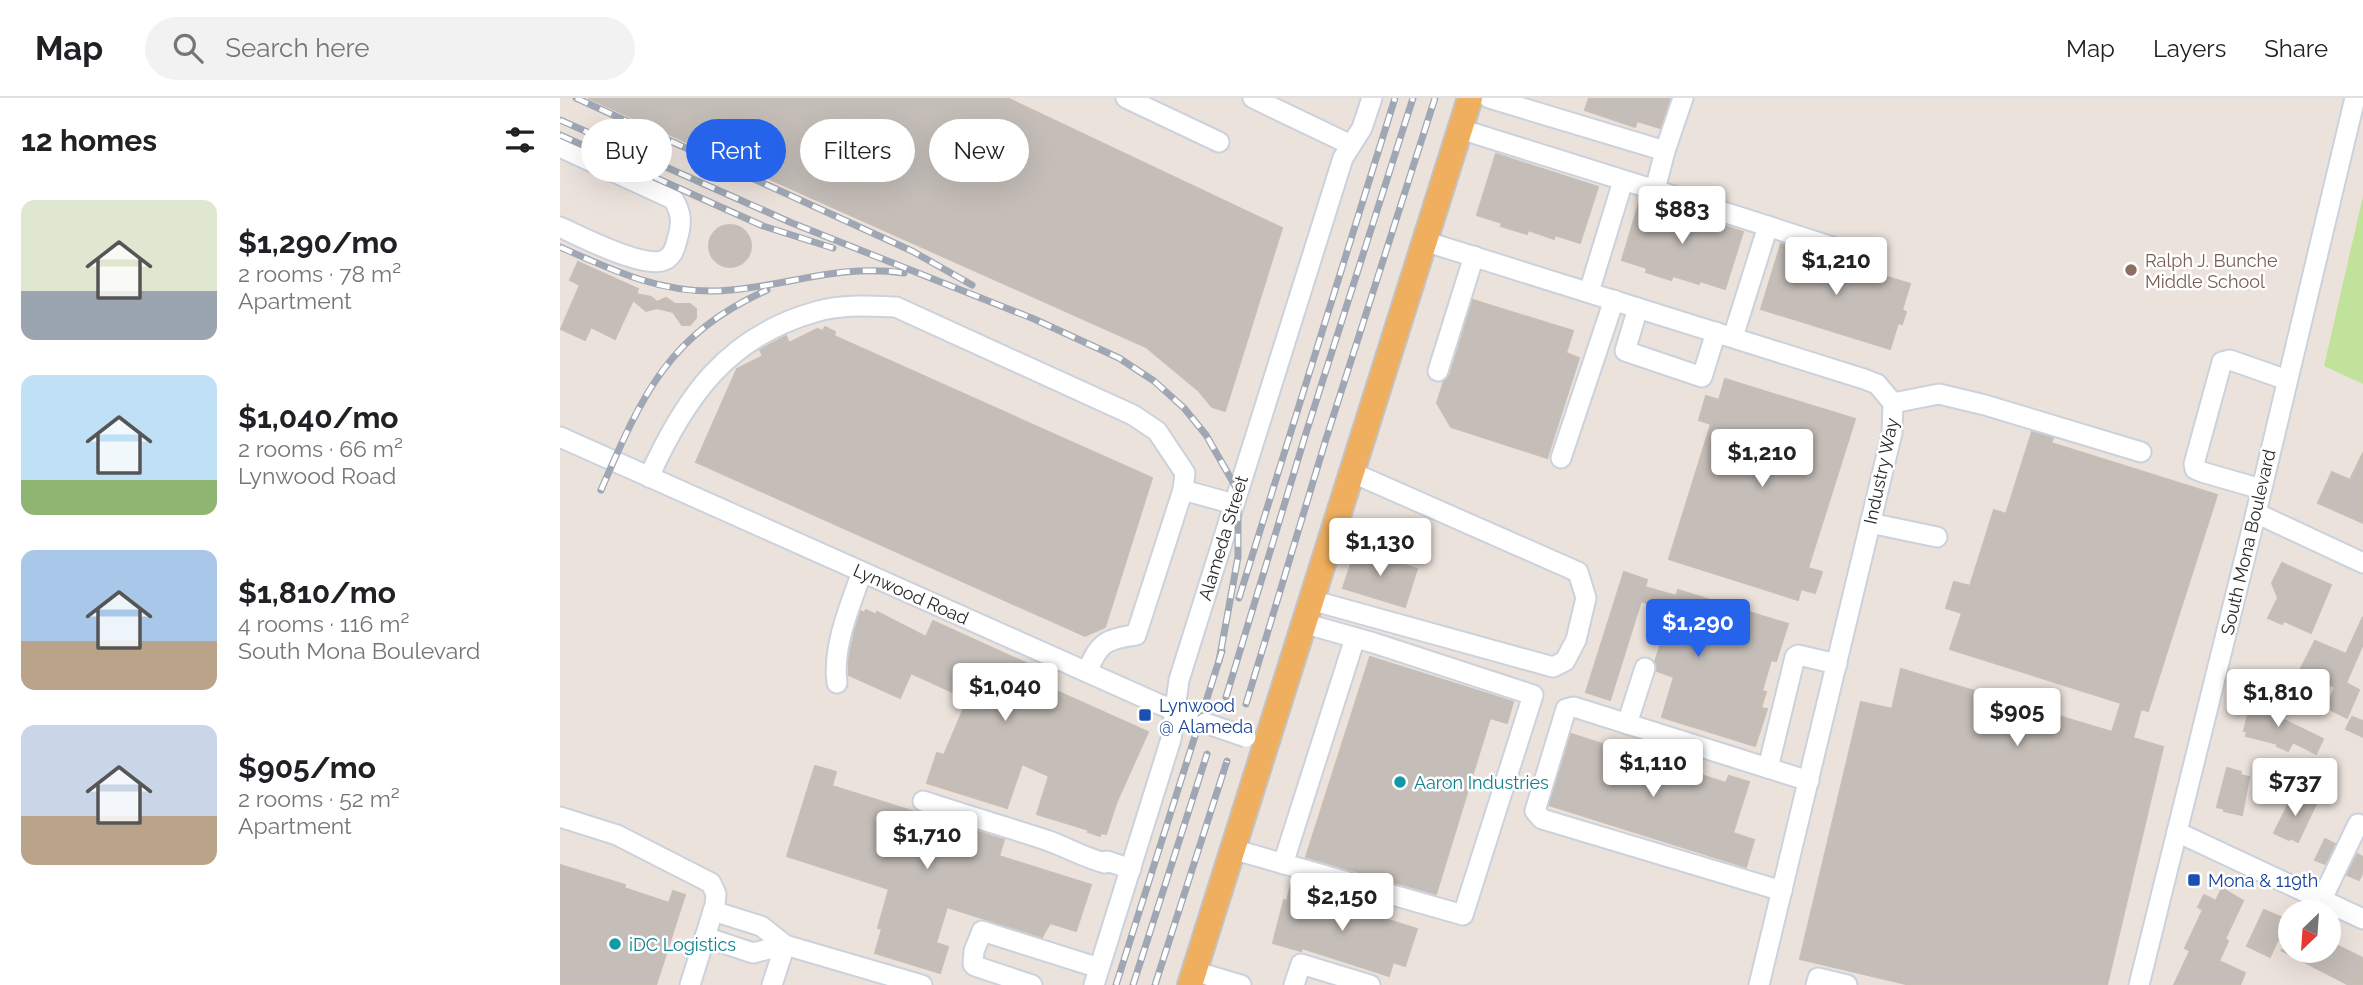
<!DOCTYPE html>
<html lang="en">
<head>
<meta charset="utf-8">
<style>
	:root { --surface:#fff; --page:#f2f2f2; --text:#202124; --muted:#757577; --line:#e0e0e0; --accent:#2563eb }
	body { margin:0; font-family:Raleway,sans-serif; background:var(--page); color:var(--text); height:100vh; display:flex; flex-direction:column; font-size:26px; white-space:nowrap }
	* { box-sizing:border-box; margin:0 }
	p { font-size:23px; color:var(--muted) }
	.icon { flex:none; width:38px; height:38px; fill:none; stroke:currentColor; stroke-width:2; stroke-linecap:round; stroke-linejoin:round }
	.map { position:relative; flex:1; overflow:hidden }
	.panel { display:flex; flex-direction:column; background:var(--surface); width:560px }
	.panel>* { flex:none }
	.guide { position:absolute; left:21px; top:21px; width:665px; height:63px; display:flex; gap:14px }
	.needle { width:46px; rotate:205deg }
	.buttons { position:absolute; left:1718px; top:802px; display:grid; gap:14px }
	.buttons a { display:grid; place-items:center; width:63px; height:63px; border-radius:50%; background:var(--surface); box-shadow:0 7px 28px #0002; font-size:35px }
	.price { position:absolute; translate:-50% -60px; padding:0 16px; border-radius:7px; background:#fff; color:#222; font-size:23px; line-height:46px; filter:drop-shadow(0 2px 4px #0008) }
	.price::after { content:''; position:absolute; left:50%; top:42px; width:21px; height:16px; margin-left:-10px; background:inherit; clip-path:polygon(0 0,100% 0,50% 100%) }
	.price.active { background:var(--accent); color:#fff }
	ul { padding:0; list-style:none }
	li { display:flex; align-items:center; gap:21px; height:175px; padding:0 21px }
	li span { display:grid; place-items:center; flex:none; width:196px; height:140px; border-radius:14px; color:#555 }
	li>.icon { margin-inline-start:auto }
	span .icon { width:84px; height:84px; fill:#fffc; stroke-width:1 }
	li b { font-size:30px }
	h2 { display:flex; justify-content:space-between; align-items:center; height:84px; padding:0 21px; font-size:30px }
	.chip { padding:0 24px; border-radius:32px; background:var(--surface); box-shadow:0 7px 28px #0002; font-size:24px; line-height:63px }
	.chip.active { background:var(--accent); color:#fff }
	header { display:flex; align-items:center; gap:42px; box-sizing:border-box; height:98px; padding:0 35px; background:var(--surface); border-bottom:2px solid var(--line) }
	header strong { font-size:33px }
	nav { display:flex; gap:38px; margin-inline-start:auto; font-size:24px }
	.search { width:490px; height:63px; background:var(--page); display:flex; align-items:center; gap:18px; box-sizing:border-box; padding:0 24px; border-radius:38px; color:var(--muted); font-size:26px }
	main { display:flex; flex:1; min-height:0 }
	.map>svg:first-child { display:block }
</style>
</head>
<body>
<header>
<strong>Map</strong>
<div class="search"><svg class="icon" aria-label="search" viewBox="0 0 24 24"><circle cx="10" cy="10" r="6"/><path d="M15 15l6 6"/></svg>Search here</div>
<nav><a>Map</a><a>Layers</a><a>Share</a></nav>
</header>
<main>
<section class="panel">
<h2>12 homes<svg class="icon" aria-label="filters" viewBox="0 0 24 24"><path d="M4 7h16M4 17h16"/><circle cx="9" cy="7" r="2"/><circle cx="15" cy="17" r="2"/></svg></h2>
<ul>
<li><span style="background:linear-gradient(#dfe7d0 65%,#9aa5b1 0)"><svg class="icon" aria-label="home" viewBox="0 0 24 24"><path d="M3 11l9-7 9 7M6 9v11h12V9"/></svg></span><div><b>$1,290/mo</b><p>2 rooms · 78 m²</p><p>Apartment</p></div></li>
<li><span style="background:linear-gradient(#bfe0f5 75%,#8fb573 0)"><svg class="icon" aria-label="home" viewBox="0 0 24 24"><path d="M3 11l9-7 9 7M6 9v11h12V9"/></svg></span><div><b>$1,040/mo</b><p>2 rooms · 66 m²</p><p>Lynwood Road</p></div></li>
<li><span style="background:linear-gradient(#a9c7e8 65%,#b9a48a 0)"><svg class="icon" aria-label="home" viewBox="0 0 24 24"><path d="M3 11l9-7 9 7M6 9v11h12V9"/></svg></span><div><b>$1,810/mo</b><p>4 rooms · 116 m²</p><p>South Mona Boulevard</p></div></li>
<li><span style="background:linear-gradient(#c9d6e8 65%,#b9a48a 0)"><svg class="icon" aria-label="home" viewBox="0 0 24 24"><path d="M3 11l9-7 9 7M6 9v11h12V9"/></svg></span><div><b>$905/mo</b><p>2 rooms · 52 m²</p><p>Apartment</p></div></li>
</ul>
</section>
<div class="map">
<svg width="1803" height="887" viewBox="0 0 1803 887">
	<rect width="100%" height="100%" fill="#ece2dc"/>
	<polygon fill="#c1e29a" points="1803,98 1803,286 1764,268"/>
	<g fill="#c4bdb8" stroke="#c7beb6" stroke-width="2">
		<polygon points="28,0 447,0 722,130 665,313 652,309 639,293 586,249"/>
		<polygon points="1029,0 1110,0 1100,30 1077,23 1075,29 1025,12"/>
		<polygon points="936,56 1038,89 1020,145 995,137 994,141 968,132 967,136 941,128 942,125 917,117"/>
		<polygon points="1080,102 1183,134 1165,191 1140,183 1139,186 1113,178 1111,182 1086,174 1087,170 1062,162"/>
		<circle cx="170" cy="148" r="21"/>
		<polygon points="1221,146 1350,186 1342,212 1346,214 1342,226 1338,225 1330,251 1201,211"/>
		<polygon points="18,164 78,191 76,196 91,199 97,204 106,200 115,206 130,206 136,211 136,220 130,227 122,227 113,214 97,210 86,213 73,202 55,241 31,229 25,242 1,231 20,187 10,182"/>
		<polygon points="913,202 1013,233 1006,255 1019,260 987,360 891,329 877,305 884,283 890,277"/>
		<polygon points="265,229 275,234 274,238 592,380 545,529 525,538 136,364 177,271 203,258 200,252 226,238 229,245 257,231 263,233"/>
		<polygon points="1165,281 1295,321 1248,470 1262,474 1255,495 1241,491 1238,502 1109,461 1151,326 1139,322 1146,298 1159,302"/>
		<polygon points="1472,334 1493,340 1491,345 1657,397 1588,613 1581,611 1573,640 1603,649 1547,887 1350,887 1240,861 1301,604 1332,611 1341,571 1552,634 1561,605 1390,551 1402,515 1386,510 1394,484 1410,488 1434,412 1446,416"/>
		<polygon points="1803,355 1803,425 1758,405 1772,374 1790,382"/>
		<polygon points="796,451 857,471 845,509 783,490"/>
		<polygon points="1722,465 1771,487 1751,535 1724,523 1722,526 1708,520 1718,500 1712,485"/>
		<polygon points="1064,474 1087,482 1085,489 1116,498 1118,492 1228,526 1216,563 1211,562 1202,593 1206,594 1201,610 1207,611 1195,648 1102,619 1114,579 1097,573 1095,564 1111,513 1081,503 1050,602 1026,594"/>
		<polygon points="306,512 316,517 317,514 366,539 373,523 470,567 465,579 588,634 557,703 546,736 541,735 540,738 528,734 529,732 477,716 489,678 462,666 447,710 367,685 377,655 384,657 408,601 351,575 340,600 289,577 289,559 295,532 301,513 304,515"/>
		<polygon points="1803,519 1803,546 1786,585 1799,592 1787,620 1767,610 1775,589 1750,578 1747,585 1736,580 1755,543 1786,556"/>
		<polygon points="810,559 953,604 947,625 930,620 876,796 746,759"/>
		<polygon points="1696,602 1708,605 1707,607 1712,609 1710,615 1763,641 1756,656 1733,644 1728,653 1717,648 1718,646 1686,638 1687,633 1684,633 1691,604 1695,605"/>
		<polygon points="1792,619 1803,623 1803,639 1786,631"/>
		<polygon points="1011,636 1166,685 1169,678 1189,684 1173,735 1194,742 1186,769 989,707"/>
		<polygon points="255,668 276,674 272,688 444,742 439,758 531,787 516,833 490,825 482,839 387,809 376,845 388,849 380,875 315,855 322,831 318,830 329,791 227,758"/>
		<polygon points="1667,670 1681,674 1680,677 1689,679 1682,717 1664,713 1665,711 1657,709"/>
		<polygon points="1733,697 1737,699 1738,697 1756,706 1738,744 1730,740 1729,742 1714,735"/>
		<polygon points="1765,741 1775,746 1765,766 1755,762"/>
		<polygon points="1797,756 1803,759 1803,774 1799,782 1787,777"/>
		<polygon points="0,767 65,787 64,790 109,805 113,793 125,797 96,887 0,887"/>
		<polygon points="731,787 759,796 758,800 857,831 845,868 833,864 829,878 742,850 741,853 713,845 724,802 727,803"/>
		<polygon points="1662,790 1683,803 1665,841 1668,843 1659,863 1685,875 1680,887 1614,887 1630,853 1625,850 1643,812 1638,809 1644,797 1656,803"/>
		<polygon points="1704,812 1730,823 1726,832 1729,833 1724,844 1718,841 1710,859 1687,848"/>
		<polygon points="1776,847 1803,860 1803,887 1789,887 1721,852 1770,852 1771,849 1774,851"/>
	</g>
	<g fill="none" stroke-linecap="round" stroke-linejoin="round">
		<g stroke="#cbd2dc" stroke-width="23">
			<g id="minor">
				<polyline points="566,0 659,44"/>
				<polyline points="693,0 791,47"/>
				<polyline points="900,31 1095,92 1105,53 929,0"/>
				<path d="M0 49 113 101C122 115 122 126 117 142 115 151 112 160 102 163 80 169 21 139 0 129"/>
				<polyline points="1105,53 1123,0"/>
				<polyline points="1095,92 1307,160"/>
				<polyline points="864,143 1304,281 1317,286 1333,305 1332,335 1199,887"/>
				<polyline points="1029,194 1063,83"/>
				<polyline points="1078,210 1065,253 1142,279 1156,234"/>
				<polyline points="1173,239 1208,128"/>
				<polyline points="878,273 914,158"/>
				<polyline points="1333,305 1379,296 1425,307 1581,354"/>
				<polyline points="0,339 594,604 645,625"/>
				<polyline points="1001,360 1054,202"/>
				<path d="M89 379C125 299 167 239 255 214 281 206 309 208 336 209L573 317 597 333 625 375 623 392"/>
				<polyline points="1701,391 1642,374 1635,371 1634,366 1662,264 1670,262 1727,282"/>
				<polyline points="1696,415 1803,465"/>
				<polyline points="1310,425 1377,439"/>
				<polyline points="751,502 993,569 1005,563 1016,542 1026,500 1018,474 791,374"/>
				<path d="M527 574C539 545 545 541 576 537L623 392 674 406"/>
				<path d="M277 585C272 549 290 508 302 474"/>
				<polyline points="1067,626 1085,570"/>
				<polyline points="1208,670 1235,559 1238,557 1277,566"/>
				<path d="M363 703C405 717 447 729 489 743 508 750 525 760 545 765L547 763 571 771"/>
				<polyline points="0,719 57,737 151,785 156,796 155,807 130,887"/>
				<polyline points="1617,734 1803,821"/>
				<polyline points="672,751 903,817 973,597 814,545 743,525"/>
				<polyline points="723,766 795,540"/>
				<polyline points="1222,793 982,721 975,713 1006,611 1014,609 1249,683"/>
				<polyline points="1762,801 1798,726"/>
				<polyline points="153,813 201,828 225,847 362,887"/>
				<polyline points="145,839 193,855 225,847"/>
				<polyline points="634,873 681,887"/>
				<polyline points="212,887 225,847"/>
				<polyline points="472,887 415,868 413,866 414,853 422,833 539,870"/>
				<polyline points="534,887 611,641 619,582 783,60 802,30 812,0"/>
				<polyline points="734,887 741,866 810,887"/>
				<polyline points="1256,887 1258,880 1287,887"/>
				<polyline points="1579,887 1696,415 1795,0"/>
			</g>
		</g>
		<g stroke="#c3c3c3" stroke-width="28">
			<polyline id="major" points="630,887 910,0"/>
		</g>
		<use href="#minor" stroke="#fff" stroke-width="19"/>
		<use href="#major" stroke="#efaf5f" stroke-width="24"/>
		<g stroke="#9fa7b4" stroke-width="7">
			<g id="rail">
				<polyline points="16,0 352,153 412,187"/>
				<polyline points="0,22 232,125 474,221 559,260 594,283 624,310 646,337 678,393 678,459 659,563"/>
				<polyline points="0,37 203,128 273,150"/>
				<path d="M0 149C52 172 100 195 158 193 224 190 275 165 344 175"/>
				<path d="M41 392C82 298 107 237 207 192"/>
				<polyline points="679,500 835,0"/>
				<polyline points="666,599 746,335 853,0"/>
				<polyline points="686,606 766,341 875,0"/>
				<polyline points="556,887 662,553"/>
				<polyline points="573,887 647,656"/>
				<polyline points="595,887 667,663"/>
			</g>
		</g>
		<use href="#rail" stroke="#fff" stroke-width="4.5" stroke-dasharray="13" stroke-linecap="butt"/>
		<g stroke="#cbd2dc" stroke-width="23" stroke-linecap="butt">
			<polyline id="minor-bridge" points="645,625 686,639"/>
		</g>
		<use href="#minor-bridge" stroke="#fff" stroke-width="19"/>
	</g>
	<circle fill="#8d6e63" stroke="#fff" stroke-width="2.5" cx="1571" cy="172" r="7"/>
	<g fill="#1a4fb4" stroke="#fff" stroke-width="2.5">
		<rect x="578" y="610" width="14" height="14" rx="3.5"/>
		<rect x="1627" y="775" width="14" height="14" rx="3.5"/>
	</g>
	<g fill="#0f9aa8" stroke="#fff" stroke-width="2.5">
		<circle cx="840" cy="684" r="7"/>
		<circle cx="55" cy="846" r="7"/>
	</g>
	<g text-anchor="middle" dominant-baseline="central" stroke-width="5" stroke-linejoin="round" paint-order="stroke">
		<g font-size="18" fill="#785e54" stroke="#fff" text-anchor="start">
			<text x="1585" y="162">Ralph J. Bunche<tspan x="1585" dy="21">Middle School</tspan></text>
		</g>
		<g font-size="18" fill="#2a2a2a" stroke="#fff">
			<text transform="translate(1321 373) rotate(-78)">Industry Way</text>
			<text transform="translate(663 440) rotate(-73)">Alameda Street</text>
			<text transform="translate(1688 444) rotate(-77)">South Mona Boulevard</text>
			<text transform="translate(351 496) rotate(24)">Lynwood Road</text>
		</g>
		<g font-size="18" fill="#164399" stroke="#fff" text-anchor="start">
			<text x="599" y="607">Lynwood<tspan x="599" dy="21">@ Alameda</tspan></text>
			<text x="1648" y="782">Mona &amp; 119th</text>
		</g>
		<g font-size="18" fill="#0d838f" stroke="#fff" text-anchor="start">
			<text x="854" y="684">Aaron Industries</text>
			<text x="69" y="846">iDC Logistics</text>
		</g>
	</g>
</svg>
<div class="buttons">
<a><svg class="needle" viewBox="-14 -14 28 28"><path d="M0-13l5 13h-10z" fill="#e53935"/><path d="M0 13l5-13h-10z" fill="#757577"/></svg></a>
</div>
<b class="price" style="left:1122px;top:148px">$883</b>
<b class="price" style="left:1276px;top:199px">$1,210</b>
<b class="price" style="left:1202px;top:391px">$1,210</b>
<b class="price" style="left:820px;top:480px">$1,130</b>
<b class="price active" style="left:1138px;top:561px">$1,290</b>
<b class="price" style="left:445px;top:625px">$1,040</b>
<b class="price" style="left:1718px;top:631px">$1,810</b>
<b class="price" style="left:1457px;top:650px">$905</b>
<b class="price" style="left:1093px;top:701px">$1,110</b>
<b class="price" style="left:1735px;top:720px">$737</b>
<b class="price" style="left:367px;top:773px">$1,710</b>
<b class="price" style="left:782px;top:835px">$2,150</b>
<div class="guide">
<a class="chip">Buy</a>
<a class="chip active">Rent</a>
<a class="chip">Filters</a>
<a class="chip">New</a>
</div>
</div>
</main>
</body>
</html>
